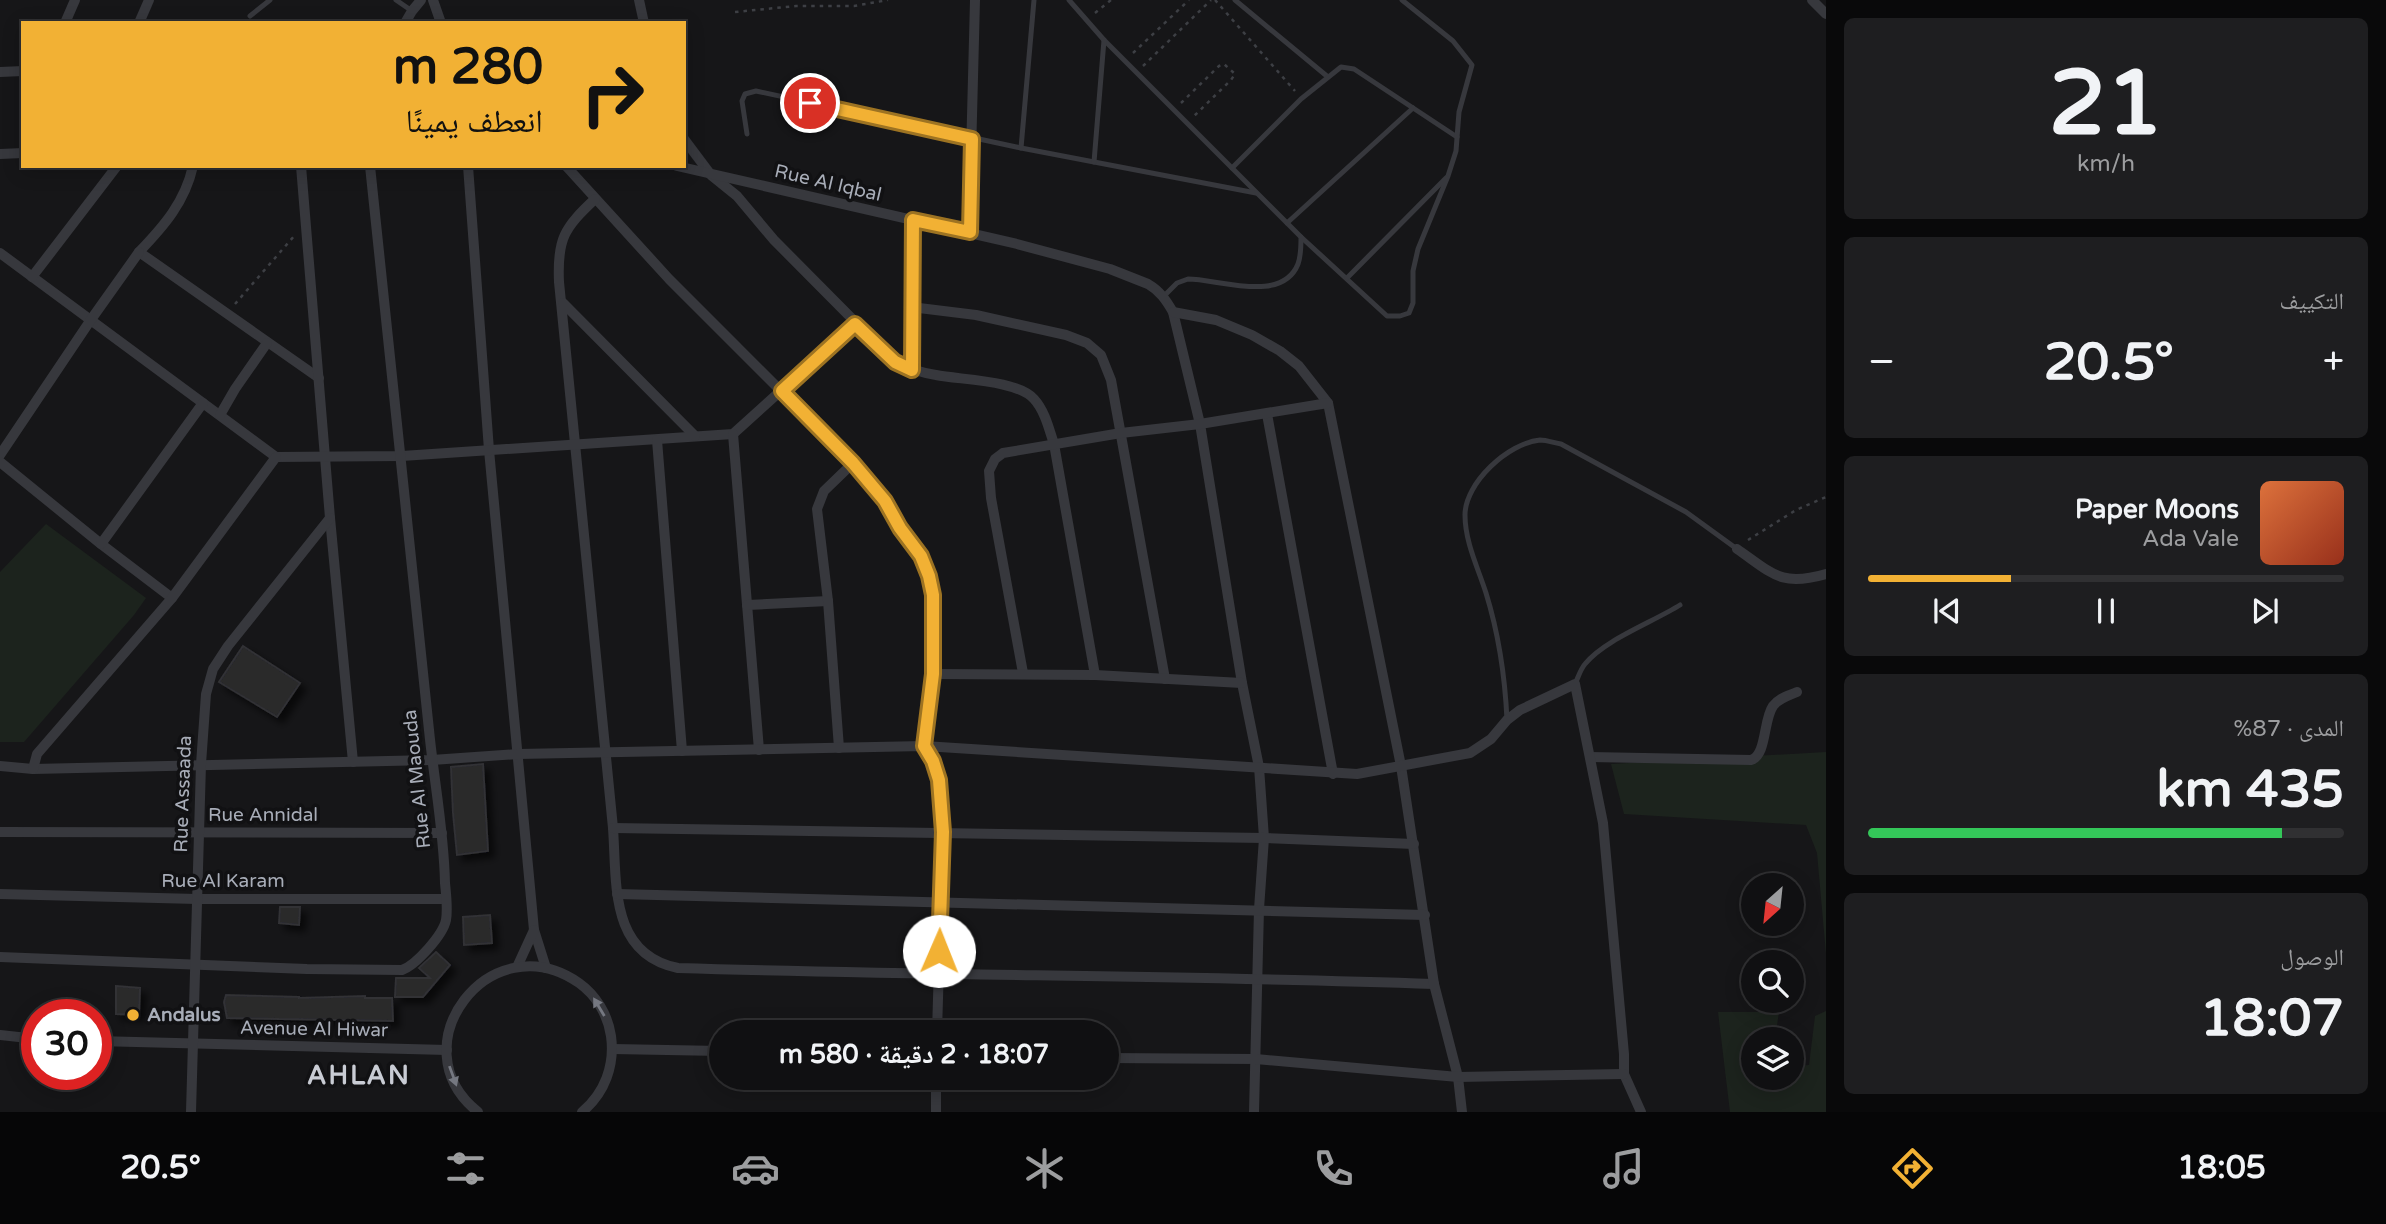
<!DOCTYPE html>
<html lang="ar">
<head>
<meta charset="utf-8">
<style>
	body { margin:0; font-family:"Varela Round","Noto Naskh Arabic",sans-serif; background:#1e1e20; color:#f1f3f6; direction:rtl; height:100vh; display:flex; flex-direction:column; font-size:26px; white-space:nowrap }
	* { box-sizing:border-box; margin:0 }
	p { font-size:23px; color:#9c9d9f }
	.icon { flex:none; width:38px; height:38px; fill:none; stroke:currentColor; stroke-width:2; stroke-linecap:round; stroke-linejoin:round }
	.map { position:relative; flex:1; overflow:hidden; direction:ltr }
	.panel { display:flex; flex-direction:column; gap:18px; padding:18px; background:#09090a; width:560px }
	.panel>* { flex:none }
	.top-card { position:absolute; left:21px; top:21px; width:665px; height:147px; border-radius:0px; box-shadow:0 4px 18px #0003,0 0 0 2px #303032; direction:rtl; background:#f2b134; color:#111; overflow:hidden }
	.needle { width:46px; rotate:207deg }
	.controls { position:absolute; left:1741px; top:873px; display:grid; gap:14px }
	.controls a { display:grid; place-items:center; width:63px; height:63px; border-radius:50%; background:#101012; box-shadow:0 4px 18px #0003,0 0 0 2px #303032; font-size:35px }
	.speed { position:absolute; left:21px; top:999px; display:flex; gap:14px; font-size:35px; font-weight:700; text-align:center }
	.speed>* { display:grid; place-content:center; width:91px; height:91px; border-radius:50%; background:#101012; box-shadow:0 4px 18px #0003,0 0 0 2px #303032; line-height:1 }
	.speed .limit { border:10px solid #d22; background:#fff; color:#111 }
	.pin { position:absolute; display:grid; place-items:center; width:60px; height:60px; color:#fff; margin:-30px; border:4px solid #fff; border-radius:50%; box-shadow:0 2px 7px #0007 }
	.me { position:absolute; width:77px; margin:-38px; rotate:1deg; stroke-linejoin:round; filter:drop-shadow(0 0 5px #0008) }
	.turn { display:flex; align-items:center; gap:24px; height:147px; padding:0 28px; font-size:32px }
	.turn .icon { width:91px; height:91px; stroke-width:2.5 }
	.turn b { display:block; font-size:49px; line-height:60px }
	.big { font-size:52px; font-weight:700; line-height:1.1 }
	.panel .tile { flex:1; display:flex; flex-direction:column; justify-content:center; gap:10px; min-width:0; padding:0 24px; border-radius:10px; background:#1e1e20 }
	.panel .dial { align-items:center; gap:0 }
	.dial b { font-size:91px; line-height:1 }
	.song { display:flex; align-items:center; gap:21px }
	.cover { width:84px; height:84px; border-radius:10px; background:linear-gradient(135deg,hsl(20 70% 55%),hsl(10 70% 35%)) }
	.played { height:7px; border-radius:4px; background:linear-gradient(90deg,#f2b134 30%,#303032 30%) }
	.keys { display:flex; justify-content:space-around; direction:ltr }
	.heat { display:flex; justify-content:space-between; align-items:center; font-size:38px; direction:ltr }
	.charge { height:10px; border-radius:5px; background:linear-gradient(90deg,#34c759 87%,#303032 0) }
	.trip { position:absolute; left:709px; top:1020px; width:410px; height:70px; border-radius:35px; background:#101012; box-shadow:0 4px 18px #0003,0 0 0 2px #303032; font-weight:700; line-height:70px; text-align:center; direction:rtl }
	.menu { display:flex; height:112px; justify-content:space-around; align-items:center; background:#060607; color:#9c9d9f }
	.menu .icon { width:49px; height:49px }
	.menu .selected { color:#f2b134 }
	.menu b { font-size:32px; color:#f1f3f6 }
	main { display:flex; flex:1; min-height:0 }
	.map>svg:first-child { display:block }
</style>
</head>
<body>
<main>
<section class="panel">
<div class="tile dial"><b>21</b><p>km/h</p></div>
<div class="tile"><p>التكييف</p>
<div class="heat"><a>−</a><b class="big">20.5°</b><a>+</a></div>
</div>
<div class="tile">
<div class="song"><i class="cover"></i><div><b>Paper Moons</b><p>Ada Vale</p></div></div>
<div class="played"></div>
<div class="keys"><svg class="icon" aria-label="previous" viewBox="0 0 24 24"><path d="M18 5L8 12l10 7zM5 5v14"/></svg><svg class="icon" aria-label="pause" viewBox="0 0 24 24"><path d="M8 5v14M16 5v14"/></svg><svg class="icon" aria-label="next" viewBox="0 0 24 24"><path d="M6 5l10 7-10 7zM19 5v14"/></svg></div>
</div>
<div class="tile"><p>المدى · 87%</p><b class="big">435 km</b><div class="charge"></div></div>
<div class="tile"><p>الوصول</p><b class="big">18:07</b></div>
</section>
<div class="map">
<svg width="1826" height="1112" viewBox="0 0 1826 1112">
	<defs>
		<filter id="shadow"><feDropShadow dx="6" dy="6" stdDeviation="3.5" flood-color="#0009"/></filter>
	</defs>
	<rect width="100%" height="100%" fill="#161618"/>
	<g fill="#1c231d">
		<path d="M46,524l100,74 -12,17 -110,127h-24v-170z"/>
		<path d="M1826,752v202l-9,-101 -11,-28 -182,-11 -13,-50z"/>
		<path d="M1826,1011v101h-96l-12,-100h61l-4,27 -21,1v38h38v-12l17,-1 6,-49z"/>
	</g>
	<g fill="#29292c" stroke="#303034" stroke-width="2" filter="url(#shadow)">
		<path d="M243,646l57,37 -23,34 -58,-35z"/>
		<path d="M483,764l5,87 -31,4 -4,-42 -2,-46z"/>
		<path d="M280,907h20l-1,18 -20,-2z"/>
		<path d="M490,915l2,28 -28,2 -1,-28z"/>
		<path d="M436,952l14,13 -27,32h-28l1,-19h34l-11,-10z"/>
		<path d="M116,986l24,2 -1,27 -23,-1z"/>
		<path d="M226,995l73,2v1l66,-2v2h27l1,23 -166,-3 -3,-16z"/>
	</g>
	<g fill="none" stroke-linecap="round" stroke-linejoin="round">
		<g stroke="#3d3f44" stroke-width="2.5" stroke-dasharray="3.5 5" stroke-linecap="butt">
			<path d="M1215,0l80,91"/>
			<path d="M735,12l61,-6h58l34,-6"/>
			<path d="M1095,13l16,-13"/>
			<path d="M1133,53l56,-53"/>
			<path d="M1143,66l68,-66"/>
			<path d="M1181,103l38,-37 5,-2 11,10 -4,6 -38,37"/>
			<path d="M235,304l60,-69"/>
			<path d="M1748,540l48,-30 30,-13"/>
		</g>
		<g stroke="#37383d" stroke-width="5">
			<path d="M396,0l16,11"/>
			<path d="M1069,0l35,40 197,197c0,9 0,19 -3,27 -16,40 -79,15 -110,15l-11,4 -13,13"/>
			<path d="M1235,0l93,77"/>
			<path d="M250,16l20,-16"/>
			<path d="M747,134l-5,-33 3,-7 11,-3 265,57 235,45"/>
			<path d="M1021,148l13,-148"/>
			<path d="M1094,162l10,-122"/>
			<path d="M1232,168l69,-69 40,-32 13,2 103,68"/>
			<path d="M1287,223l126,-115"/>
			<path d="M1301,237l86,79h13l9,-3 4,-10v-32l5,-22 30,-73 8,-25 3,-39 13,-47 -19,-24 -51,-41"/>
			<path d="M1347,278l99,-100"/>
			<path d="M1575,684c3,-6 5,-14 10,-20 19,-24 68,-42 95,-59"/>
			<path d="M1507,720c-2,-44 -8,-85 -21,-127 -8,-25 -21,-51 -21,-78 0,-32 43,-72 75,-75 6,0 15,3 21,4l125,68 51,37"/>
		</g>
		<g stroke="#37383d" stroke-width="10">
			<path d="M433,0l8,23"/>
			<path d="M639,0l5,23"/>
			<path d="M1812,0l14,14"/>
			<path d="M65,23l10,-23"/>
			<path d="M139,23l10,-23"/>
			<path d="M405,23l7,-12 9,-11"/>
			<path d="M0,72l23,-1"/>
			<path d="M684,139l27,36 26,21 37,44 121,122c13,6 26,11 41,13 25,5 81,5 98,24 11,12 15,30 20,45l41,231"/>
			<path d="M0,154l23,-1"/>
			<path d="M193,166c-8,36 -29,60 -54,86l180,126"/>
			<path d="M301,166l29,352 23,244"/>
			<path d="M468,166l21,284 45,480 12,38"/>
			<path d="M566,166l103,113 184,184 32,38 15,27 21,28 8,20 4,33v65l-9,72 9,15 6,19 4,52 -6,200"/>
			<path d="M677,166l340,78 93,25 38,15c12,7 18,16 25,28l27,112 42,259 17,84 5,71 -5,71 -5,203"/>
			<path d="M595,199c-31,29 -38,40 -36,83l54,546c4,55 -4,126 65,140 252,8 504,7 756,16"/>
			<path d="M969,232l6,-232"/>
			<path d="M0,253l276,204 126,-1 331,-22 122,-110"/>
			<path d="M32,277l85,-111"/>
			<path d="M563,303l132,133"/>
			<path d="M911,307l65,8 90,20 21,8 14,12 10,25 54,299"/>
			<path d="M1173,312l43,8 36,15 28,16 19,15 29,37 73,363 33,218 24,93 4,35"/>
			<path d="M912,370l1,-150"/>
			<path d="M1267,414l66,360"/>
			<path d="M220,415l15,-26 32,-46"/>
			<path d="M733,434l26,316"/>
			<path d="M657,440l25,311"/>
			<path d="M0,455l90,-134 49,-69"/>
			<path d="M0,462l101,82 71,54"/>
			<path d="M101,544l102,-141"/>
			<path d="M1737,549c36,25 44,38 89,25"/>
			<path d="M747,605l81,-4"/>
			<path d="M1023,673l-32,-175 -2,-27 6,-12 8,-6 118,-20 79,-9 128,-21"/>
			<path d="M933,674l162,1 147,8"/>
			<path d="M839,748l-11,-147 -11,-92 7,-18 29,-28"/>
			<path d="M1590,757l161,3c16,-5 12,-40 22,-54 6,-8 15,-10 24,-14"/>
			<path d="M0,766l33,3 399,-9 86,-6 406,-8 433,28 113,-21 21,-14 16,-19 13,-10 55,-26 28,139 21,231v20l17,38"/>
			<path d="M33,769l4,-15 135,-156 104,-141"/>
			<path d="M613,828l651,10 150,6"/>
			<path d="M0,832l442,1"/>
			<path d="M0,894l197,5h249"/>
			<path d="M617,894l808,21"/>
			<path d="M0,957l307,12 95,1c14,-5 41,-35 44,-50 2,-12 0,-26 -1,-37 -1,-52 -11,-102 -16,-153 -18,-188 -38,-376 -59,-564"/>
			<path d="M517,967l17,-37"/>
			<path d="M0,1035l37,4"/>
			<path d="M96,1041l351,9"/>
			<path d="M613,1049l108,2"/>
			<path d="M1106,1058l150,1 202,18 166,-3"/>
			<path d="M936,1078v34"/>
			<path d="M191,1112l10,-348 5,-70 7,-25 15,-23 102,-128"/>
			<path d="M478,1112c-82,-65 12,-191 101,-129 17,12 29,32 32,53 4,29 -6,57 -29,76"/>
		</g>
	</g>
	<defs><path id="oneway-solid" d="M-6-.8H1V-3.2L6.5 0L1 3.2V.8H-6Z" transform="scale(1.75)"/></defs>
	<g fill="#757881">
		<use href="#oneway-solid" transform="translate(599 1007) rotate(-121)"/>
		<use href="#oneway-solid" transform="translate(453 1076) rotate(70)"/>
	</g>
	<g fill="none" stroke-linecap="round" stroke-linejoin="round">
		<g stroke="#9d7322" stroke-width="18">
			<path id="route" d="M810,103l162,36 -2,93 -57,-12 -1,150 -17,-8 -40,-38 -73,67 71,72 32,38 15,27 21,28 8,20 4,19v79l-9,72 9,15 6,19 4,52 -4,119"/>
		</g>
		<use href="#route" stroke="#f2b134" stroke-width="12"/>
	</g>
	<circle fill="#f2b134" stroke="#111113" stroke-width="2.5" cx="133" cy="1015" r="7"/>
	<g text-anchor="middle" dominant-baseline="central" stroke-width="7" stroke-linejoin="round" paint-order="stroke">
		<g font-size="19" fill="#a8adb8" stroke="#111113">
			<text transform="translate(828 183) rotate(13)">Rue Al Iqbal</text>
			<text transform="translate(417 779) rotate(-96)">Rue Al Maouda</text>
			<text transform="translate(183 794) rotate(-88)">Rue Assaada</text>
			<text x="263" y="815">Rue Annidal</text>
			<text x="223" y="881">Rue Al Karam</text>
			<text transform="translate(314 1029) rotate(1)">Avenue Al Hiwar</text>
		</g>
		<g font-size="19" font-weight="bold" fill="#a8adb8" stroke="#111113" text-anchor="start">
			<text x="147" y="1015">Andalus</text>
		</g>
		<g font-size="26" font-weight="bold" letter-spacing="2" fill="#c9ccd4" stroke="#111113">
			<text x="359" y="1075">AHLAN</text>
		</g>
	</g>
</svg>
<div class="controls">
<a><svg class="needle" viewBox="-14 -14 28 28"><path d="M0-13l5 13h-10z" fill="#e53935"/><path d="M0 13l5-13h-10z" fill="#9c9d9f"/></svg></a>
<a><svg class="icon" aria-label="search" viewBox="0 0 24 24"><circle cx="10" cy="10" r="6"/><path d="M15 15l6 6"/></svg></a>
<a><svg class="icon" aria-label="layers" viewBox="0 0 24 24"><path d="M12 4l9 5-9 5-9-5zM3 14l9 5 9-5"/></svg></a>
</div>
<div class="speed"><div class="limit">30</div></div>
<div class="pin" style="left:810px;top:103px;background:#d93025"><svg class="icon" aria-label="arrive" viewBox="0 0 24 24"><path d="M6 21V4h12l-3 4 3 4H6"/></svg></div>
<svg class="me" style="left:939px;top:951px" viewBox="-20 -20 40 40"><circle r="19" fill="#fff"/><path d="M0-13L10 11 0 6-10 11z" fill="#f2b134"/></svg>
<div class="trip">18:07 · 2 دقيقة · 580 m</div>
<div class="top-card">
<div class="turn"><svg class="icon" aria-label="right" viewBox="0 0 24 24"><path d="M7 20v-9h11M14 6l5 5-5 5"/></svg><div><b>280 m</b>انعطف يمينًا</div></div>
</div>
</div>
</main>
<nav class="menu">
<b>18:05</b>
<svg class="icon selected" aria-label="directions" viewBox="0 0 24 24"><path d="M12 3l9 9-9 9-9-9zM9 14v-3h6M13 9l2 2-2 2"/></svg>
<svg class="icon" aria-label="music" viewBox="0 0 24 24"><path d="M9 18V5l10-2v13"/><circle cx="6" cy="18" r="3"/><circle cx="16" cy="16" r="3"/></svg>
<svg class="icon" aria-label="phone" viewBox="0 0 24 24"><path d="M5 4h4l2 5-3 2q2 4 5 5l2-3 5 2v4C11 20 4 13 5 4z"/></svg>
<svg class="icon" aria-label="climate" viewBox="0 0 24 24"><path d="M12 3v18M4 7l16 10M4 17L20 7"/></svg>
<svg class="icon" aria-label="car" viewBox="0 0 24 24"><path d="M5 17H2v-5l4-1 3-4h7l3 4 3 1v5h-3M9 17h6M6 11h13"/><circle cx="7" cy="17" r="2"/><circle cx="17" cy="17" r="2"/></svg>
<svg class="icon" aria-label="filters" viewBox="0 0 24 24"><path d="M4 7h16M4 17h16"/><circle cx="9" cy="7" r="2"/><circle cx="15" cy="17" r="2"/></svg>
<b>20.5°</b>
</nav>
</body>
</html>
